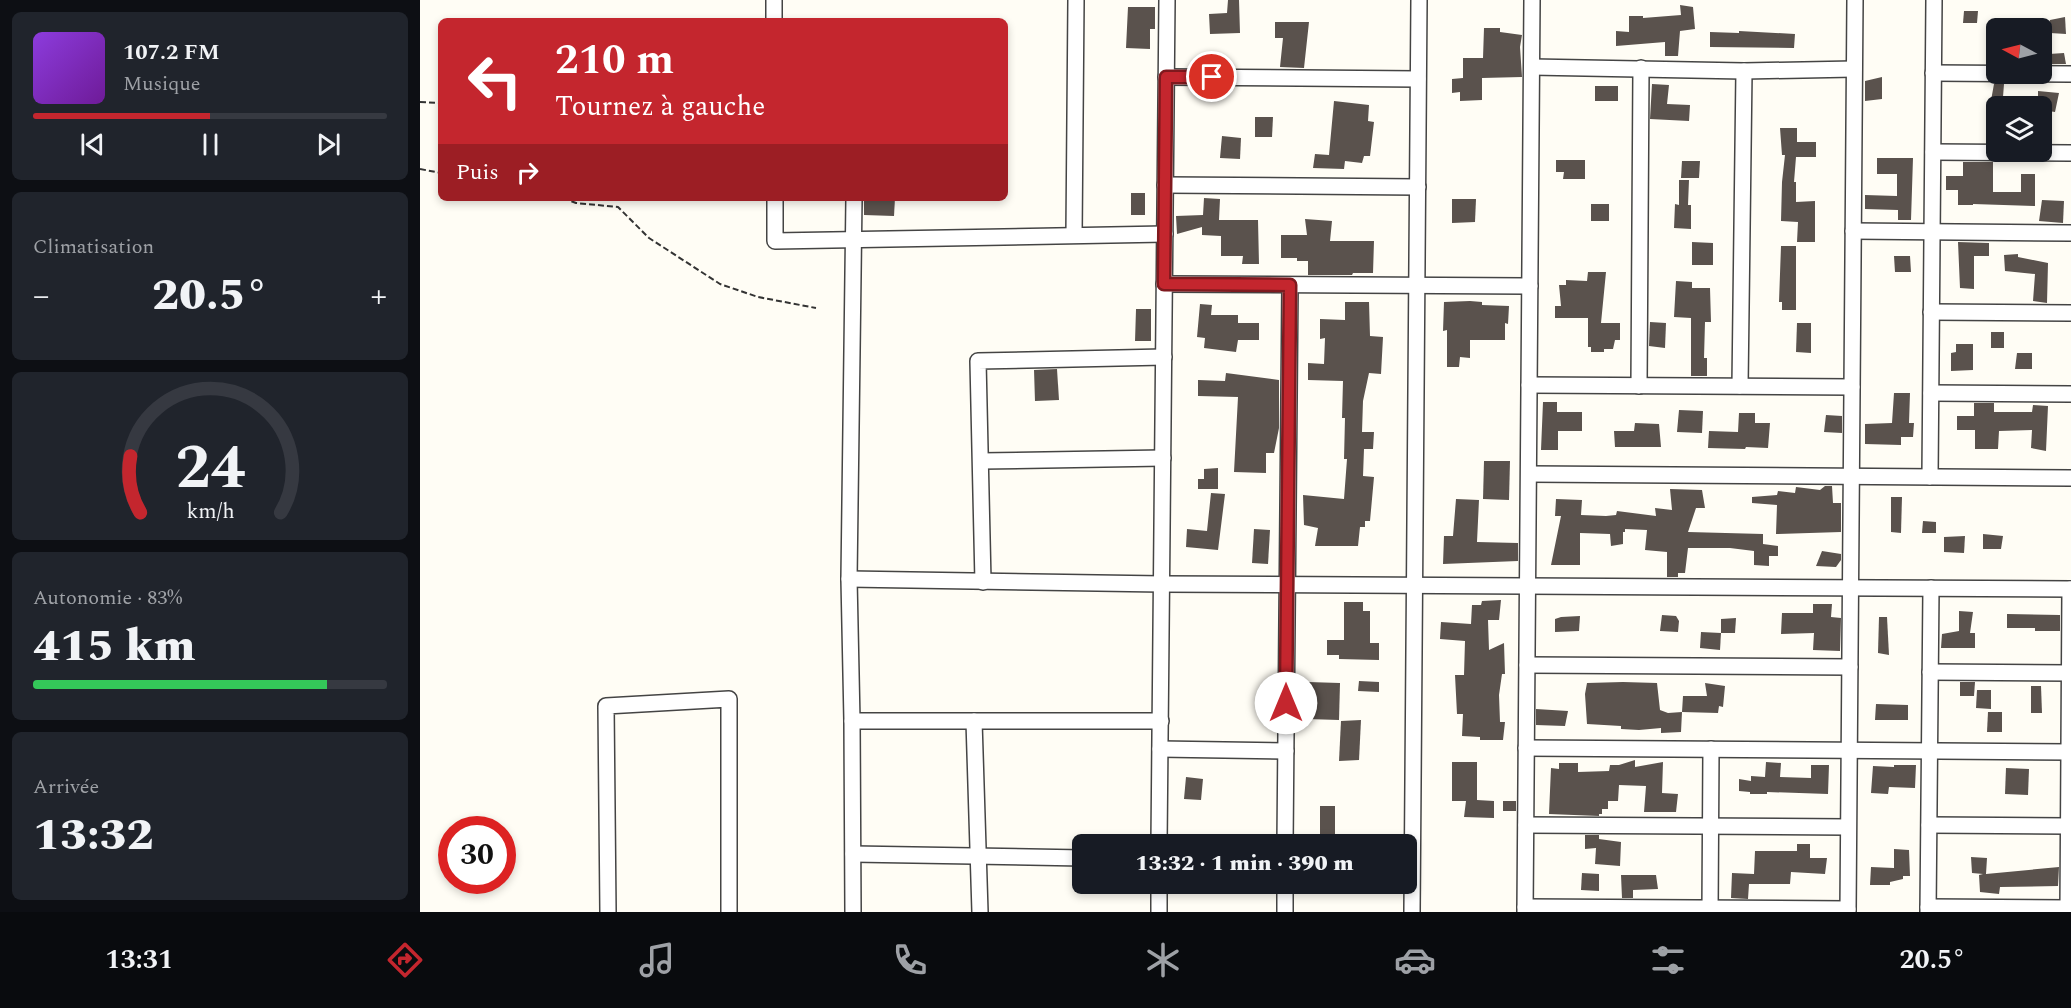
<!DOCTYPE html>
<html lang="fr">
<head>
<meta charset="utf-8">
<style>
	body { margin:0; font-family:Spectral,serif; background:#20242c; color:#f1f3f6; height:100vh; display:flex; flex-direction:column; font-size:22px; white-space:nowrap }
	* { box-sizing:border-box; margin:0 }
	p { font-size:20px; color:#9ea1a6 }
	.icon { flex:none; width:33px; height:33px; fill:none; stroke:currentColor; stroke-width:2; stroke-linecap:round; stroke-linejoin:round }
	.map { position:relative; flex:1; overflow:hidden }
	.panel { display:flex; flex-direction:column; gap:12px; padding:12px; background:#0d0f14; width:420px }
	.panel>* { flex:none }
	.guide { position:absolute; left:18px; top:18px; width:570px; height:183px; border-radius:9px; box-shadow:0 3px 9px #0003; background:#c4262e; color:#fff; overflow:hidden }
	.needle { width:39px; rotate:277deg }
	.fabs { position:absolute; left:1566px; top:18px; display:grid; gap:12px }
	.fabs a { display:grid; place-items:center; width:66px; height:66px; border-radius:9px; background:#171b24; box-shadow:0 3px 9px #0003; font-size:30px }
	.speed { position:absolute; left:18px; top:816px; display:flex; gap:12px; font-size:30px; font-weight:700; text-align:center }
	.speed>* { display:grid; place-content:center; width:78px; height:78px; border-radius:50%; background:#171b24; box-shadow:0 3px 9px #0003; line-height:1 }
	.speed .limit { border:9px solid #d22; background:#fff; color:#111 }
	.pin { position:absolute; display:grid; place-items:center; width:51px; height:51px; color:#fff; margin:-26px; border:3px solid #fff; border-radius:50%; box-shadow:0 2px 6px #0007 }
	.me { position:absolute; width:66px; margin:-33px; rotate:0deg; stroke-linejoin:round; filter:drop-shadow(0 0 4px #0008) }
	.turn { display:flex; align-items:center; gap:21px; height:126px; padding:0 18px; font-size:27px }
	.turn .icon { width:78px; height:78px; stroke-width:2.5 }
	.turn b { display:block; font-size:42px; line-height:51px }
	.then { display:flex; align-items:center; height:57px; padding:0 18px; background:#0003; gap:12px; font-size:22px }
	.big { font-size:45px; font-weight:800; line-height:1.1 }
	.panel .widget { flex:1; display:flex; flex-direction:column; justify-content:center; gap:9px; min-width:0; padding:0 21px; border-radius:9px; background:#20242c }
	.panel .dial { align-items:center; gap:0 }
	.dial svg { height:156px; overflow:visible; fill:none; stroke:#363941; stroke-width:7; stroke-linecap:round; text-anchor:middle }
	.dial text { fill:#f1f3f6; stroke:none }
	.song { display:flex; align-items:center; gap:18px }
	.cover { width:72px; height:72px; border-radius:9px; background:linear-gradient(135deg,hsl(270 70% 55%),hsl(280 70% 35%)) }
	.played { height:6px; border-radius:3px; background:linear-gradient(90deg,#c4262e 50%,#363941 50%) }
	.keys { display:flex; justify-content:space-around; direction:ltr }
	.heat { display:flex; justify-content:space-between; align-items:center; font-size:33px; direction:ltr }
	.charge { height:9px; border-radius:4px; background:linear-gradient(90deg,#34c759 83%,#363941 0) }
	.trip { position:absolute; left:652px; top:834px; width:345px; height:60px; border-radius:9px; background:#171b24; box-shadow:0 3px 9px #0003; font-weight:800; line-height:60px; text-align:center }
	.tabs { display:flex; height:96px; justify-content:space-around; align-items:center; background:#090b0e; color:#9ea1a6 }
	.tabs .icon { width:42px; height:42px }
	.tabs .selected { color:#c4262e }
	.tabs b { font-size:27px; color:#f1f3f6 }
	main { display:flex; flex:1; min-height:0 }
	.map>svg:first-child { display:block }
</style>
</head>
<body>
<main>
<section class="panel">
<div class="widget">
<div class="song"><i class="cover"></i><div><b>107.2 FM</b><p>Musique</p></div></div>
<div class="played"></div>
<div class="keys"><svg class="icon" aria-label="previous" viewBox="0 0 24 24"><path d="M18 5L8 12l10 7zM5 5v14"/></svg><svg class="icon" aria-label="pause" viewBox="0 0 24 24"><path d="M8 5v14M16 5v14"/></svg><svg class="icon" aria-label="next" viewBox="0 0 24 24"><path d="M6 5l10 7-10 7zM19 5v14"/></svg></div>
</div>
<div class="widget"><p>Climatisation</p>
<div class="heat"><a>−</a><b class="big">20.5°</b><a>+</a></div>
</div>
<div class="widget dial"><svg viewBox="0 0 100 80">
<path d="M14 69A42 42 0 1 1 86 69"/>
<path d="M14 69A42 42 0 0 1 9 40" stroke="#c4262e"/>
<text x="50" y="56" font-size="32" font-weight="700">24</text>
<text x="50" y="72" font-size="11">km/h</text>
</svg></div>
<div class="widget"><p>Autonomie · 83%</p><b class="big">415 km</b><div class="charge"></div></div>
<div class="widget"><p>Arrivée</p><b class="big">13:32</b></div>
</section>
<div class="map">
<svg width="1651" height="912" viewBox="0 0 1651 912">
	<rect width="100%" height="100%" fill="#fffdf5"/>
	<g fill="#5a524d">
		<path d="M808,0h11l1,33 -30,1 -1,-20 18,-1z"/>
		<path d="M1260,5l13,2 2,22 -15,2 -2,25h-13v-14l-49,4v-15l13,1v-16h14v2l38,-3z"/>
		<path d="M708,7h27v22h-5v20l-24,-1z"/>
		<path d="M1544,11h14l-1,12h-14z"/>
		<path d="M1645,17l1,17 -16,-1v-13z"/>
		<path d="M855,22h34l-5,46 -24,-1 3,-29h-8z"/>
		<path d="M1064,28h16v4l22,3 -2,12 2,30 -40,1v22l-22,1v-9l-8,1v-14l11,-1v-20h20z"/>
		<path d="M1319,31l56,3 -1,14 -84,-1v-15l29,1z"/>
		<path d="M1644,53l2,11h-16l-1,-10z"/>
		<path d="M1462,77v22l-17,2v-20z"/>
		<path d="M1232,84l17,1 -2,19 23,1 -1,16 -39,-2z"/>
		<path d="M1574,84h10l-1,13 35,-1v-5l21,2 -4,19 -13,-2v-4h-52z"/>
		<rect x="1175" y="86" width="23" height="15"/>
		<path d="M914,101l35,4 -1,16 6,1 -4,34h-6l-2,7 -17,-2 -1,8 -31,-1 2,-14 14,1z"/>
		<path d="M835,117h18l-1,20h-17z"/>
		<path d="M1360,128h17v14h19v15h-20l-2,25h2v20l19,-1v41h-18l1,-20 -17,-1 1,-39 3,-27h-3z"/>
		<path d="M802,136l19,2 -1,21 -20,-1z"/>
		<path d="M1457,158h36l-2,62h-13v-10l-33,-1v-14l32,1v-22h-20z"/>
		<path d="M1136,160h29v19h-22l1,-7h-8z"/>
		<path d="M1262,161h18l-1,17h-18z"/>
		<path d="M1543,162h30v30h28v-18h14v32l-62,-2v1h-15v-15h-12v-14h17z"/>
		<path d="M1259,180h10l-1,25h3v24l-17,-1 1,-24 4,1z"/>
		<rect x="711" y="193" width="14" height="22"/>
		<path d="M444,198h31l-1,18 -30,-1z"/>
		<path d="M784,198l16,1 -1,21h39l1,44h-17l1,-8h-22v-20l-19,-1v-8l-25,7 -1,-18 27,-1z"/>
		<path d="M1032,199h24l-1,23 -23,1z"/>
		<path d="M1622,200l22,1 -1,22 -24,-2z"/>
		<rect x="1171" y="204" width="18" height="17"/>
		<path d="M885,219l27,2 -2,20h44l-1,32h-20l-1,2h-44v-14h-11v-3h-16v-23h26z"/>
		<path d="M1272,242l21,1v22h-21z"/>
		<path d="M1538,242l31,1v13h-15v33l-14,-1z"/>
		<path d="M1361,246h15v64h-14v-8h-3z"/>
		<path d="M1598,254v3l30,6 -1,40 -14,-2 2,-27 -30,-3 -1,-16z"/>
		<path d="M1474,256h16l1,16h-16z"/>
		<path d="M1168,272h18l-5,51h19v17h-5l-2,9h-9v3h-13v-5h-3v-29h-33v-12h6l-2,-21h7v-5l21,1z"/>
		<path d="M1256,281l16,1v6h18l1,34h-6l-1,36h3v18h-16v-58l-17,-1z"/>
		<path d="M1050,301l12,1v3l27,1 -1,18 -3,-1v17h-35v18l-10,-1 -1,10h-12v-37l-4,1 1,-29z"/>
		<path d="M925,302h24l1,34 13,1 -2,37 -12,-1 -6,28 -1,31h12l-1,17h-9l-1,27 11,1 -4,44h-5v6h-5l-2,19h-43l3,-18 -14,-3 -1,-30 41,4 3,-40h-3l1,-41h-3l1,-37 -35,-1v-17l16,1 1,-26 -5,1v-20l25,1z"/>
		<path d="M780,304l12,1 -1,10h27v8h21v17h-21l-2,12 -32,-4 1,-10 -8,-1z"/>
		<path d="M716,309h15v32h-16z"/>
		<path d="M1230,322l16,1 -1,25 -16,-2z"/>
		<path d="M1377,323h14v30l-15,-1z"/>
		<rect x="1571" y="332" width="13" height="16"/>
		<path d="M1536,344h17v26l-22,1v-18l5,-1z"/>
		<path d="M1597,353h15v16h-17z"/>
		<path d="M637,369l2,31 -24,1 -1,-31z"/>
		<path d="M806,373l53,7v48l-5,25h-8v20l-32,-1 4,-75 -40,-1v-16l27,1z"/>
		<path d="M1474,393h16l-1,30h5l-1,14h-12v8l-36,-1v-20l27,-1z"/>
		<path d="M1123,402h14v10h25v19h-24v19h-17z"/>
		<path d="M1554,403h20v9h38l1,-7 15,1 -2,45 -15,-3 1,-18 -33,1 -1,18h-23v-19h-18v-14h17z"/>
		<path d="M1259,410l24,1 -1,22 -25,-1z"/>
		<path d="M1319,413h16v10h15l-2,25 -22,-1 -1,2 -37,-1 1,-17 29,1z"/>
		<path d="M1406,415l16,1v17l-18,-1z"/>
		<path d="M1215,423l24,1 2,23h-46l-1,-16h20z"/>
		<path d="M1064,461h26l-1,39 -26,-1z"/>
		<path d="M798,468v21h-20v-10h6v-10z"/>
		<path d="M1405,486h7l1,17h8v29l-65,2 1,-29 -25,-2v-6l25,-2 1,-4 17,2 1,-6 24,3z"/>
		<path d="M1250,489l32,1 3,18h-9l-8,24 75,2v10l15,2v10h-9v10l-15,-1v-14l-24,-3h-42l-3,25h-7v4h-11v-25l-22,-2 2,-20 -22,-1v3h-2v12l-12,2 -1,-12 -30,-1v32h-29l10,-49h-6l1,-17 26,1 -1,15 25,1 10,-1 1,-4 39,5 -1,-8 17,2z"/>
		<path d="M791,493l14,1 -7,56 -32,-3 1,-18 20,2z"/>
		<path d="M1471,497h11l-1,36 -10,-1z"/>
		<path d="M1036,499l23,1 -2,42 41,1v18l-75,3 1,-28h9z"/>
		<path d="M1503,521l13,1v11h-14z"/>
		<path d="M834,529l16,1 -2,34 -16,-1z"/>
		<path d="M1563,534l20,2 -2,13h-18z"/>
		<path d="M1545,536l-1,17 -20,-1v-15z"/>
		<path d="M1402,551l19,3v6l-5,7 -20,-1z"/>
		<path d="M1081,600l-2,20h-11l1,30 15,-7 1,31h-3l-3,21 1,27h5l-2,18h-23v-3l-18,-1 1,-22h-6l-2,-39h9l1,-34 -25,-2 1,-17 30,2 1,-19h9l1,-4z"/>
		<path d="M924,602h19v9h7v32h9v17l-40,-1v-4h-12v-15h17z"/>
		<path d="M1393,604h19l-1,13 10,1 -1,33 -27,-1 1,-17 -33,1 1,-21h31z"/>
		<path d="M1539,611l14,1 -3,21h5v15h-34l1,-14 17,-3z"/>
		<path d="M1587,614l53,1v16h-25v-3h-28z"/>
		<path d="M1242,615l14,1 3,5 -1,11 -18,-1z"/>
		<path d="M1160,616l-1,15 -24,1v-13l6,-2z"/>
		<path d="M1459,617h8l2,38 -11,-2z"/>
		<path d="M1316,618l-1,15h-14v-14z"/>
		<path d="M1281,632l20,1 -1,17 -20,-2z"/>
		<path d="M939,681l20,1v10l-21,-1z"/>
		<path d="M888,682l32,1 -1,37 -32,-1z"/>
		<path d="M1203,682l34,1 3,27 8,3 14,-1 -1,20 -20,1v-5l-22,2 -18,-1v-3l-34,-2 -2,-30 2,-11z"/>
		<path d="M1540,682h15l-1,14h-14z"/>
		<path d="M1285,683l20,3 -2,21 -4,-1 -1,7 -36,-1 1,-16h24z"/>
		<path d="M1611,686h10l1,27h-11z"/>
		<path d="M1557,690h14v19l-15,-1z"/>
		<path d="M1456,704l32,1v15h-33z"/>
		<path d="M1116,709l32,2 -3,15 -29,-1z"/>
		<path d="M1568,712h14v20h-15z"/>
		<path d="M941,720l-2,40 -20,1 2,-40z"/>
		<path d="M1215,760v7l28,-5 -1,31 16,1 -2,18h-32l2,-26 -27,-1 -1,16h-10v8h-6v5h-3v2l-50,-2 2,-46 8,1v-6h19v9l31,-1 1,-6h9z"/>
		<path d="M1032,762h25v38l17,1v17l-30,-1 2,-16h-14z"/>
		<path d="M1346,762l15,1 -1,14 31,1v-13h18l-1,29 -61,-2v2h-17v-2l-11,-1v-12l12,2v-5l14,1z"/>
		<path d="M1474,765h22l-1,23 -26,-1 -1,7 -17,-1 2,-27 21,1z"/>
		<path d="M1586,768l23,1 -1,26 -23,-1z"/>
		<path d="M766,777l17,2 -2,21 -17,-1z"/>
		<rect x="1083" y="801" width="13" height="10"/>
		<path d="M900,806h15v33l-15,-1z"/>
		<path d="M1165,835h14v4l22,3 -1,24 -25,-2 1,-16 -11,1z"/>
		<path d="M1377,844h13v14h17l-2,16 -34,-2 -1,12h-41l-1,15 -17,-1 1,-25 22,1 1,-23h42z"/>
		<path d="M1474,849l15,1 1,26h-7v3l-13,3v3h-20l1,-18 23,1z"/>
		<path d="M1551,857l16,1 -1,16 73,-7 -1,19 -58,1 -1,7 -19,-2 -1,-17 4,-1 -11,-1z"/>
		<path d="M1162,873l17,1v17l-18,-1z"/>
		<path d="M1201,875h35l2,14 -25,1v8h-11z"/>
	</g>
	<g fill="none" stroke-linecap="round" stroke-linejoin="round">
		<g stroke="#444" stroke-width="18">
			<g id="minor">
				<path d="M354,0v21"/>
				<path d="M1112,67l212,4 110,-2"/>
				<path d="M1513,73l138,1"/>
				<path d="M746,77l252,2"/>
				<path d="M1513,152l138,1"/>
				<path d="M745,185l253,2"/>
				<path d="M355,198v43l390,-7"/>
				<path d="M1433,231l218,2"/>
				<path d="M654,235l2,-235"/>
				<path d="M744,284l366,2"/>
				<path d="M1511,312l140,1"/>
				<path d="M1109,385l323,2"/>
				<path d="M1219,386l2,-318"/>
				<path d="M1320,386l4,-315"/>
				<path d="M1511,393l140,1"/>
				<path d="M561,461l182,-3"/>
				<path d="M1109,474l542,4"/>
				<path d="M1510,477l4,-477"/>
				<path d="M429,579l313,5 909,5"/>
				<path d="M563,582l-5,-221 186,-4"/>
				<path d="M1107,665l323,2"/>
				<path d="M1510,672l140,1"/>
				<path d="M432,721h309"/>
				<path d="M554,721l6,191"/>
				<path d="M1106,748l543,4"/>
				<path d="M740,749l126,2"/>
				<path d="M1106,825l322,2"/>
				<path d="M1509,825l139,1"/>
				<path d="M739,844l8,-844"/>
				<path d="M865,844l5,-559"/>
				<path d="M433,854l230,4"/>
				<path d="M1105,907l323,2"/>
				<path d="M1508,907l140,1"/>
				<path d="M188,912l-2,-206 123,-7v213"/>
				<path d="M433,912l-1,-191 -3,-142 5,-381"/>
				<path d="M739,912v-28"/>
				<path d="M865,912v-28"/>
				<path d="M992,912l7,-912"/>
				<path d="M1105,912l7,-912"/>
				<path d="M1290,912l1,-163"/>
				<path d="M1428,912l7,-912"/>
				<path d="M1508,912l3,-324"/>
				<path d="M1648,912l2,-323"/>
			</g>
		</g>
		<g stroke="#333" stroke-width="2" stroke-dasharray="6 3" stroke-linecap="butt">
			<path d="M0,102l21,1"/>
			<path d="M0,169l21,4"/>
			<path d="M143,198l13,5 42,4 31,31 71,46 38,13 58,11"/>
		</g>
		<use href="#minor" stroke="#fff" stroke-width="15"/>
	</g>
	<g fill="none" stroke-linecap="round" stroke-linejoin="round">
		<g stroke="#7f191e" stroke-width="15">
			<path id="route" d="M792,77h-46l-2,207 126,1 -4,418"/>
		</g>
		<use href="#route" stroke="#c4262e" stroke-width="10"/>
	</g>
</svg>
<div class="fabs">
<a><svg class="needle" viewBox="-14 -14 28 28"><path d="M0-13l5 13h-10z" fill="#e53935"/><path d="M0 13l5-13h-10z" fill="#9ea1a6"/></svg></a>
<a><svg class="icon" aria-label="layers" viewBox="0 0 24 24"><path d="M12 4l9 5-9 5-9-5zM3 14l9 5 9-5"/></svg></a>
</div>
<div class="speed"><div class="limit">30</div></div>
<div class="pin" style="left:792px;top:77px;background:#d93025"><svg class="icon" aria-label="arrive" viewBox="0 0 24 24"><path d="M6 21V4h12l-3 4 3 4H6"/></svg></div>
<svg class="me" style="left:866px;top:703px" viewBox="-20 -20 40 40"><circle r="19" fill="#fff"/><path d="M0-13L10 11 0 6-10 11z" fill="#c4262e"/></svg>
<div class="trip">13:32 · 1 min · 390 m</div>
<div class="guide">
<div class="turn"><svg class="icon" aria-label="left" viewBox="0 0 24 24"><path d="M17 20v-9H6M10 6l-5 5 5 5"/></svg><div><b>210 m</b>Tournez à gauche</div></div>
<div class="then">Puis<svg class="icon" aria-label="right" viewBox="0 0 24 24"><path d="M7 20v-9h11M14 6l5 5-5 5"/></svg></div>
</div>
</div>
</main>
<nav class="tabs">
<b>13:31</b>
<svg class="icon selected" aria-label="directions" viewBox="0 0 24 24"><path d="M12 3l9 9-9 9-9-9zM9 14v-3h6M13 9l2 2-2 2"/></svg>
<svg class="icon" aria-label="music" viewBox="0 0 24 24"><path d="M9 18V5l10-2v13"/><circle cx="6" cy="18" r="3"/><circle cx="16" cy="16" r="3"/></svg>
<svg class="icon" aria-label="phone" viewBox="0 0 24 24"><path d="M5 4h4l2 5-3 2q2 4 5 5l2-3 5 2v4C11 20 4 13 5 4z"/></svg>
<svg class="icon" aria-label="climate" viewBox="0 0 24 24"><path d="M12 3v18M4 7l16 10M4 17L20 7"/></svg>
<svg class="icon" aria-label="car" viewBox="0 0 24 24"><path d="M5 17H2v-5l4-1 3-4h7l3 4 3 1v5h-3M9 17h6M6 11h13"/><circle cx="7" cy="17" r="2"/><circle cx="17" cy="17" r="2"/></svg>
<svg class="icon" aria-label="filters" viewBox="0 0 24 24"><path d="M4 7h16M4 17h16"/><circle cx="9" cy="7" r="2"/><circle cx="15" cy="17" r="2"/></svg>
<b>20.5°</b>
</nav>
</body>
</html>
